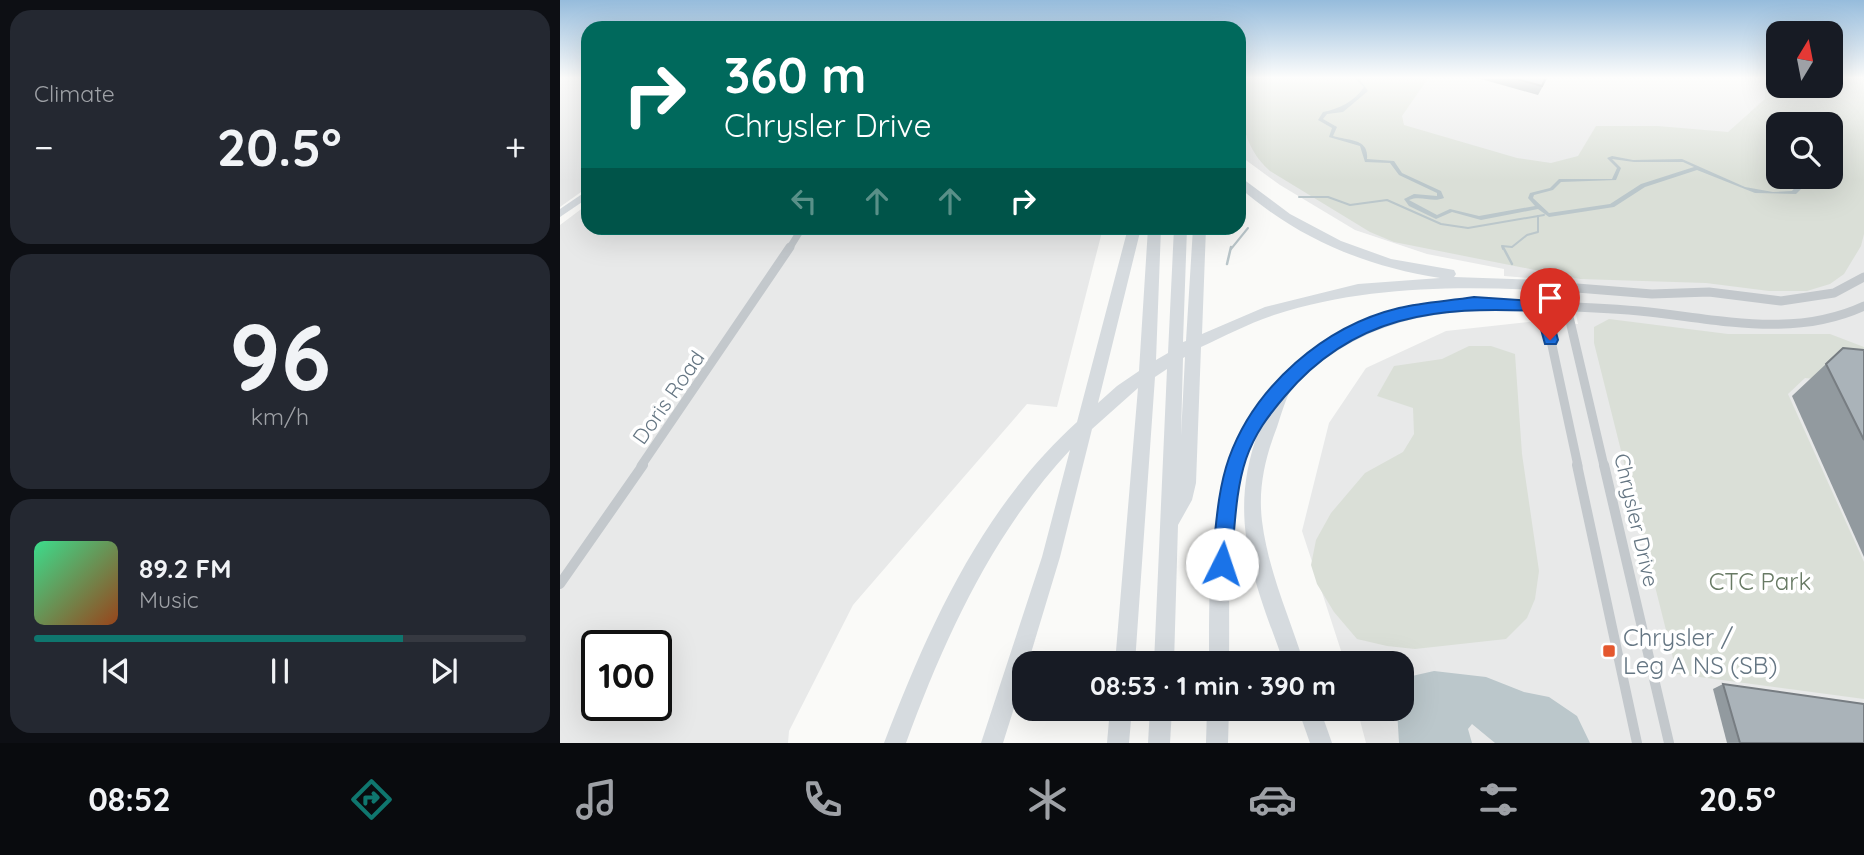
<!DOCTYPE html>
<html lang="en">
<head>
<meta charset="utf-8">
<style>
	body { margin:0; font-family:Quicksand,sans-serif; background:#242831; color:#f1f3f6; height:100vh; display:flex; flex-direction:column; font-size:26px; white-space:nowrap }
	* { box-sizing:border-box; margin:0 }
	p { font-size:23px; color:#9ea1a6 }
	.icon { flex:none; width:38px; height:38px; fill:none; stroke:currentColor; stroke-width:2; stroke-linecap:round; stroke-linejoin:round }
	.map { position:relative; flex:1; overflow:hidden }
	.side { display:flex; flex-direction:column; gap:10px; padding:10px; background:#0d0f14; width:560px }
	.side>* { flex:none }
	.guide { position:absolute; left:21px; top:21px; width:665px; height:214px; border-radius:21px; box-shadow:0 7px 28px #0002; background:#00695c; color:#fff; overflow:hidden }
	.needle { width:46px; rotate:10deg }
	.tools { position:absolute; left:1206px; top:21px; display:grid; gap:14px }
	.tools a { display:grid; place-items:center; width:77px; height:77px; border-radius:14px; background:#171b24; box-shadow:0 7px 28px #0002; font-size:35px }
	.speed { position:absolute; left:21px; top:630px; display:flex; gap:14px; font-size:35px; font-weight:700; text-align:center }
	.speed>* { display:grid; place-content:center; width:91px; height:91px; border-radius:50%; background:#171b24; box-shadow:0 7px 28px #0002; line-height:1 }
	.speed .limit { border:4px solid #111; border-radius:10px; background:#fff; color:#111 }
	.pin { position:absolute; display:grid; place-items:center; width:60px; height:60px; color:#fff; margin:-72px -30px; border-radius:50% 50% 50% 0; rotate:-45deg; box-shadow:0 0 7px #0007 }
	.pin .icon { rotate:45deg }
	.me { position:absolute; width:77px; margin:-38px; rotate:4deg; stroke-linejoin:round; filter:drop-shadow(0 0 5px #0008) }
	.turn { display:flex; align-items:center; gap:24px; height:147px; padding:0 28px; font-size:32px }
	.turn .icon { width:91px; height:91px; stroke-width:2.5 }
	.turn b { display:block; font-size:49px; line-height:60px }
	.lanes { display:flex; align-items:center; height:66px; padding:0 28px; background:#0003; justify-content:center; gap:35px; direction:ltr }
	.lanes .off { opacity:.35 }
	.big { font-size:52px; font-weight:700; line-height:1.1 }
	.side .card { flex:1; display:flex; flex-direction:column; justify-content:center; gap:10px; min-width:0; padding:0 24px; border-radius:21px; background:#242831 }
	.side .dial { align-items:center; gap:0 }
	.dial b { font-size:91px; line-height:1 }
	.song { display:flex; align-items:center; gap:21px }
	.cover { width:84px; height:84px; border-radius:10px; background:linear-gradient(135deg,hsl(150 70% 55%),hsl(20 70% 35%)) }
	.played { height:7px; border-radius:4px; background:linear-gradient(90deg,#0f766e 75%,#363941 75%) }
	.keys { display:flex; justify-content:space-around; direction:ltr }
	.heat { display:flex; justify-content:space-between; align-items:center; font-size:38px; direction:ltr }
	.trip { position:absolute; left:452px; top:651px; width:402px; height:70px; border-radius:21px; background:#171b24; box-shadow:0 7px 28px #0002; font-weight:700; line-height:70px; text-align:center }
	.tabs { display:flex; height:112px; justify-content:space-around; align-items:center; background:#090b0e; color:#9ea1a6 }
	.tabs .icon { width:49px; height:49px }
	.tabs .active { color:#0f766e }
	.tabs b { font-size:32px; color:#f1f3f6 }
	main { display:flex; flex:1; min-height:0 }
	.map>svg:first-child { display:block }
</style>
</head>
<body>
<main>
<section class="side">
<div class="card"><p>Climate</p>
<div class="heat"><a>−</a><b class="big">20.5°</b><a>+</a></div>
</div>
<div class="card dial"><b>96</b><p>km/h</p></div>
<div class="card">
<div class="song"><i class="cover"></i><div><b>89.2 FM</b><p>Music</p></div></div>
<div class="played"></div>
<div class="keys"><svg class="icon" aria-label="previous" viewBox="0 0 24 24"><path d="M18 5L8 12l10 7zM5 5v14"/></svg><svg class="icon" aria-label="pause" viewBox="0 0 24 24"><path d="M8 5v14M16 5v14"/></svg><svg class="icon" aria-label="next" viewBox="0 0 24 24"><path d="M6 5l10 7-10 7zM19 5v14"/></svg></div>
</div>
</section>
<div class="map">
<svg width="1304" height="743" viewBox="0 0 1304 743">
	<rect width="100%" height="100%" fill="#fafaf8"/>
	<g fill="#e8e9e9" fill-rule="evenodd">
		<path d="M0,77h28v110l-28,20z"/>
		<path d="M861,77h357v9h52l1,-9h33v666h-498l-9,-34h45v-46h-57l-43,-132 27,-108 37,-55 80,-37 91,-10 41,3 -9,-43 -65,-5v-7l-77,-15 -72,-24 -75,-45 -41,-30v-21l35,11 116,-22zM1218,124h52v53h-52z"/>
		<path d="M28,204v24h515l-46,179 -30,-3 -174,201 -64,126 -1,12h-228v-518zM37,646h59v59h-59z"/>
	</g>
	<g fill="#dadfd7" fill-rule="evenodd">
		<path d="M679,77h190l-27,39 2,9 113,33 34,5 27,-7 18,-30h62l70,6 37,-33v-22h13v9h52l1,-9h33v157l-3,12 -17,28 -14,10 -23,7h-38l-63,-8 -126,-4 -186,-37 -24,-10 -100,-61c-28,-25 -31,-58 -31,-94zM1218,124h52v53h-52z"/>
		<path d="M1049,319l119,15h102l34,13v48l-21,-13 -38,-4 -17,16 76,168v137l-187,-25 -83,-331v-16z"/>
		<path d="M909,346h22l24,8 7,100 17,117 -4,28 -8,19 -21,21 -91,10 -28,-3 -30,-7 -23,-27 -17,-28 -6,-19 5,-25 15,-27 34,-40 38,-21 11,-18 -1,-26 -36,-12 17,-30 48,-7z"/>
	</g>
	<g fill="#bbc7cb" fill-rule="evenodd">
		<path d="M803,77l-3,3 8,11 -25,21 -16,2 -4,5 14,8 -4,9c16,5 36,2 34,23l27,2 8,12 39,18 3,7c-12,5 -23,-3 -35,2l28,15 13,-6 29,7 56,-10 -7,-8 2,-5 20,-5 9,-9h53l5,-11 -10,-10 5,-2 21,4 49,-1 63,28 28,5 19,-1 5,-6 -3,-8h5l4,10 -7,7 -41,-1 -58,-23 -52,17 -31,20 -65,10 -11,-8 -57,11 -29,-8 -16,7 -27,-13 -5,-7 10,-5 23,2v-3l-38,-18 -9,-12 -25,-1 -5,-16 -31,-9 3,-9 -14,-8 5,-8c16,-3 32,-11 41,-25l-9,-8zM1052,159l22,3h49l11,5 -53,17 -31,20 -61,9 -16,-15 1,-3 19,-5 8,-8 55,-2 5,-12z"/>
		<path d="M874,671l52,6 38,15 25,5 28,19 13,27h-95l-23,-19 -4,5 4,14h-73l-2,-34h5v-24l10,-9z"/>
	</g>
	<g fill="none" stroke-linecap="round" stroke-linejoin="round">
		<g stroke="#bbc7cb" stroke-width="2">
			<path d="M739,197h29l22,8 37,-5 54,24 27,4 76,-13"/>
			<path d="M671,249l17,-21"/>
			<path d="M943,249l-1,-3 10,1 15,-12 11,-3v-16"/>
		</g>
		<g stroke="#bbc7cb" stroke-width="2.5">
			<path d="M943,247l9,17"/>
			<path d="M667,264l4,-17"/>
		</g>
		<path stroke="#c3c8cc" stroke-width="7" d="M229,249l13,-21"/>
		<g stroke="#c3c8cc" stroke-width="9">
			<path d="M1002,287l42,179"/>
			<path d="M982,306c36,1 71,2 107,6 72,8 146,26 215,-6"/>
			<path d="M81,466l149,-219"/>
			<path d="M1018,466l-39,-181 113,9 57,-2 72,9 53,-8 30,-16"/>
		</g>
		<g stroke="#c3c8cc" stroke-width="10">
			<path d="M1017,465l60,278"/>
			<path d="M1044,465l65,278"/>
			<path d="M0,584l83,-119"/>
		</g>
		<path fill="#d6dbdf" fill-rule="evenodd" d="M28,190v8l-28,19v-8z"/>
		<g fill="#d6dbdf" fill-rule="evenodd">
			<path d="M679,176l51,38 51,27 50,18 63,11 2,4 -2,3 85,3 7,5 -7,5c-90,-4 -178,-3 -265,25 -25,8 -49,21 -73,32l-5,136 -4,17 -14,25 -4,138h-20l13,-294 -12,8 -20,286h-20l23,-275 -46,41 -32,128 -32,106h-4v13l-21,67h-22l61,-186 28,-107c-78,84 -125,187 -164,293h-22c45,-117 98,-235 193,-321l51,-194h13l-43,175 19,-17 22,-15 9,-143h13l-5,132 12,-7 6,-125h13l-4,114 3,-1 7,-113h13l-4,106 63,-27 93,-23 82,-6c-76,-12 -143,-40 -201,-91zM625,357l-4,79 2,-78z"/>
			<path d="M909,299l73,2 7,5 -7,5c-77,-3 -149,0 -214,46 -12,8 -27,19 -36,31 -6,9 -11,27 -15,39 -12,31 -19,61 -15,94 6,49 27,95 42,142h-20c-30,-82 -58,-146 -25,-233 -35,61 -29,164 -30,233h-20c0,-69 -1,-145 23,-211 11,-30 30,-56 54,-78 55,-50 109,-68 183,-75z"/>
			<path d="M550,709h22l-3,34h-22z"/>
			<path d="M590,709h22l-2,34h-22z"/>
			<path d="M647,709h22l-1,34h-22z"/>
			<path d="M738,709h22l12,34h-22z"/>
		</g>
	</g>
	<g fill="#929a9f">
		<path d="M914,77h74l-10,18z"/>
		<path d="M1283,348l21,2v207l-72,-161z"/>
		<path d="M1163,684l141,59h-137l-14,-54z"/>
	</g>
	<g fill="#aab3b9" stroke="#777d82" stroke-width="2">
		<path d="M950,77h36l-4,9z"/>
		<path d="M1283,348l21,2v90l-38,-76z"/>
		<path d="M1163,684l141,20v39h-124z"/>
	</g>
	<linearGradient id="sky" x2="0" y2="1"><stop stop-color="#96bcdc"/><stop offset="0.43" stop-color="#fdfdfc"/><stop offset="1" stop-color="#fdfdfc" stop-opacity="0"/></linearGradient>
	<rect width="1304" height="181" fill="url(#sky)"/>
	<path fill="#1a73e8" stroke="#114b97" stroke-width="2" d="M914,297l74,5 10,38 -2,4h-11l-9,-33c-99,-5 -183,4 -251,85 -17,20 -30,37 -39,63 -11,33 -11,70 -15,105l-2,7 -7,2 -7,-2 -3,-7c4,-35 5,-72 17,-106 26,-72 95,-132 170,-150 24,-6 50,-7 75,-11z"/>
	<rect fill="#e4572e" stroke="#fff" stroke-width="2.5" x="1042" y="644" width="14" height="14" rx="3.5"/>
	<g text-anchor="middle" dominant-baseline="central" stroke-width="7" stroke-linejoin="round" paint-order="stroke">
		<g font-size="21" fill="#657683" stroke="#fff">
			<text transform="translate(108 397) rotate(-55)">Doris Road</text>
			<text transform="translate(1077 520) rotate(77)">Chrysler Drive</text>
		</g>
		<g font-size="24" fill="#687a64" stroke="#fff">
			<text x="1200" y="581">CTC Park</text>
		</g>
		<g font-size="24" fill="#657683" stroke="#fff" text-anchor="start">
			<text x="1063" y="637">Chrysler /<tspan x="1063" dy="28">Leg A NS (SB)</tspan></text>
		</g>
	</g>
</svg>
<div class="tools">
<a><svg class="needle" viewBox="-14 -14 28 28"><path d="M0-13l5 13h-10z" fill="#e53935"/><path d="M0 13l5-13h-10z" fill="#9ea1a6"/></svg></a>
<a><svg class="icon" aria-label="search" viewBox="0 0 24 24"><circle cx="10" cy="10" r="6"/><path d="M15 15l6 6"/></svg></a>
</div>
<div class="speed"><div class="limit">100</div></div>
<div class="pin" style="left:990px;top:340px;background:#d93025"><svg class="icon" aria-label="arrive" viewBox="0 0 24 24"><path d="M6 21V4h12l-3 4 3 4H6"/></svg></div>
<svg class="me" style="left:662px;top:564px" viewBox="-20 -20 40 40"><circle r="19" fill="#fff"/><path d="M0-13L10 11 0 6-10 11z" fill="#1a73e8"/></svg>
<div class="trip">08:53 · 1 min · 390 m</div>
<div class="guide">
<div class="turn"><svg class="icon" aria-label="right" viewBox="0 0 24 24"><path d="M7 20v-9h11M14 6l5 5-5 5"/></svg><div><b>360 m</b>Chrysler Drive</div></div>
<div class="lanes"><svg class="icon off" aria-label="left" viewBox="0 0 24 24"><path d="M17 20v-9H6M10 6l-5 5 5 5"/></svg><svg class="icon off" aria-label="ahead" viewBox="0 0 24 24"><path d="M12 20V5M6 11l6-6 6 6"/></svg><svg class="icon off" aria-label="ahead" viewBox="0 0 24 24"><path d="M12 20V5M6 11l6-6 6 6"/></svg><svg class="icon" aria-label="right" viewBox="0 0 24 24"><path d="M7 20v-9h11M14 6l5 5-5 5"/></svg></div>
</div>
</div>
</main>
<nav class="tabs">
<b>08:52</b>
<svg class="icon active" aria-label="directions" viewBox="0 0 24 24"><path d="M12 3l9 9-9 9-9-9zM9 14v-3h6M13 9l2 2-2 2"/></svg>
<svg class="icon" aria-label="music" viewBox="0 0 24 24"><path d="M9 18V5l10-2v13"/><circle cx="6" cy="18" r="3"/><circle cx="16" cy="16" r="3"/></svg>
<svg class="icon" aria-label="phone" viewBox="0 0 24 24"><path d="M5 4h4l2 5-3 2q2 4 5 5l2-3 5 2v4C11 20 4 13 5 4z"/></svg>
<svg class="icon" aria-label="climate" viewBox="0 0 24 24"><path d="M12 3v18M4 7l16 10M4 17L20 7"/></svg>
<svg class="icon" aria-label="car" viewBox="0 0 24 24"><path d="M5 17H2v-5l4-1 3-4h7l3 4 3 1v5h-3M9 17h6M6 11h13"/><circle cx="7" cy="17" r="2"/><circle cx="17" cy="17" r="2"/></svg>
<svg class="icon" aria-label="filters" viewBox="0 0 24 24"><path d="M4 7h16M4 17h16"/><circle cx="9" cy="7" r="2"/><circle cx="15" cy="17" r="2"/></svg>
<b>20.5°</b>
</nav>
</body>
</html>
